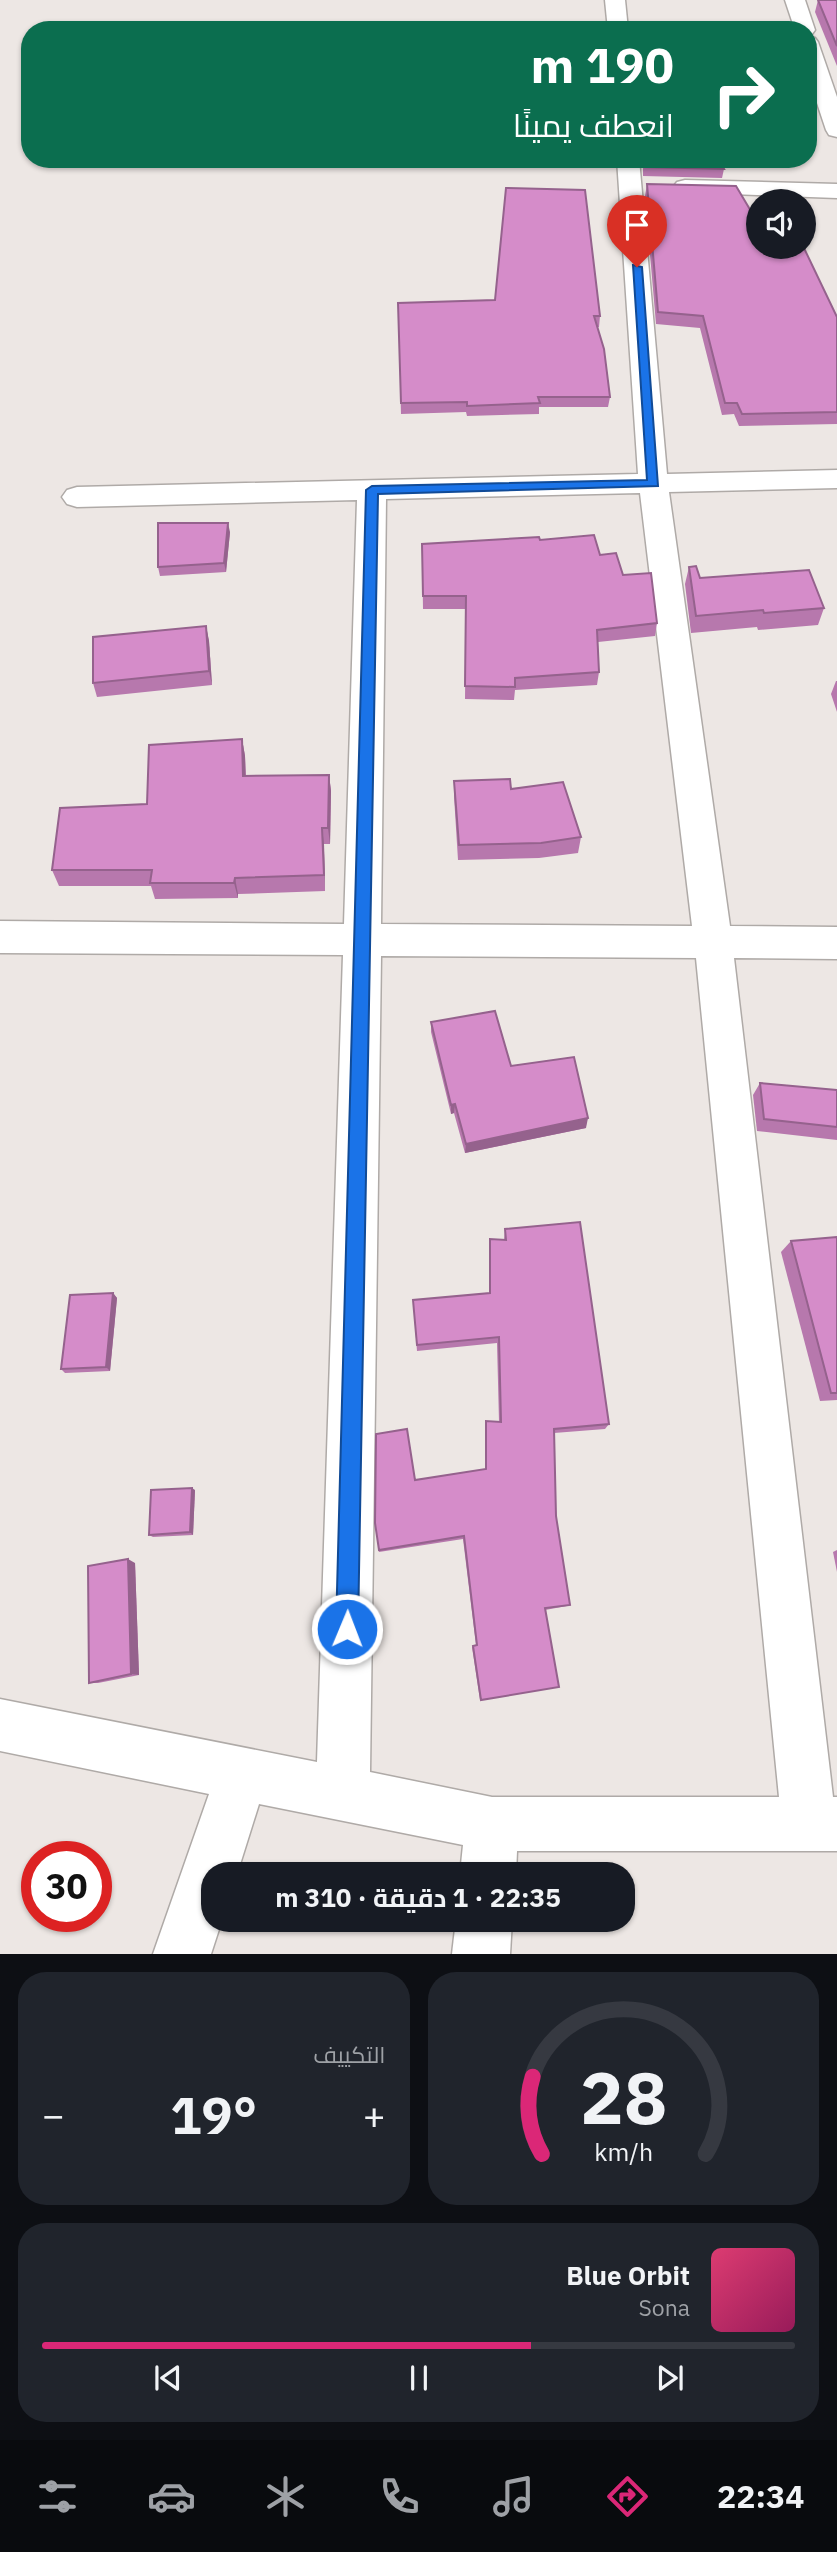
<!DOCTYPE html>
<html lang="ar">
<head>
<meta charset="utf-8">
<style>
	body { margin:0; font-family:"IBM Plex Sans",Cairo,sans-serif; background:#20242c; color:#f1f3f6; direction:rtl; height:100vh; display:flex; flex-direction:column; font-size:26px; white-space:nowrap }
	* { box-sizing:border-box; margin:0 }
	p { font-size:23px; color:#9ea1a6 }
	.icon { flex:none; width:38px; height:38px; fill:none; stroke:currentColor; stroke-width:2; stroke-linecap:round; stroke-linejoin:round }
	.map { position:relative; height:1954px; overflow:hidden; direction:ltr }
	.panel { display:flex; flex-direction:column; gap:18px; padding:18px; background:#0d0f14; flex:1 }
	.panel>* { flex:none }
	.banner { position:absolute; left:21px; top:21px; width:796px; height:147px; border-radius:28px; box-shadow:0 2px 5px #0004; direction:rtl; background:#0b6e4f; color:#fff; overflow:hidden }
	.tools { position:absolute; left:746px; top:189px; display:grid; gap:14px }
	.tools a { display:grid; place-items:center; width:70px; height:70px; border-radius:50%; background:#171b24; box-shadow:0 2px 5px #0004; font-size:35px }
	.speed { position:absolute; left:21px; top:1841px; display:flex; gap:14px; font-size:35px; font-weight:700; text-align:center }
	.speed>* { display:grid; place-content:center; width:91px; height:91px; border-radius:50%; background:#171b24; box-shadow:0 2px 5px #0004; line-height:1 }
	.speed .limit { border:10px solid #d22; background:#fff; color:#111 }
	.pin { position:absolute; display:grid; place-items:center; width:60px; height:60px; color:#fff; margin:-72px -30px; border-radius:50% 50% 50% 0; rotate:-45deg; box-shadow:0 0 7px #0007 }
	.pin .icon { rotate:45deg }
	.me { position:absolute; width:77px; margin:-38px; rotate:1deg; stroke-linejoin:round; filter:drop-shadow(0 0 5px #0008) }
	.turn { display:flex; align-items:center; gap:24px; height:147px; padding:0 28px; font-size:32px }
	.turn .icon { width:91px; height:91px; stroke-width:2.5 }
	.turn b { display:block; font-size:49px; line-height:60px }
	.big { font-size:52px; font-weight:700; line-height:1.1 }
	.panel .widget { flex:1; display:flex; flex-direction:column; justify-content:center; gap:10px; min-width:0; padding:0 24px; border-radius:28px; background:#20242c }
	.panel .dial { align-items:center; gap:0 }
	.dial svg { height:182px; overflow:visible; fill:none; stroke:#363941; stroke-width:7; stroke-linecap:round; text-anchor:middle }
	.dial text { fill:#f1f3f6; stroke:none }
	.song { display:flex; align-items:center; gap:21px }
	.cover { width:84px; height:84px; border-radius:10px; background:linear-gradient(135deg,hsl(340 70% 55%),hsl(330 70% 35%)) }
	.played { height:7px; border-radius:4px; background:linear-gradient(90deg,#db2777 65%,#363941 65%) }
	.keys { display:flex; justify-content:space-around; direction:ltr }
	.heat { display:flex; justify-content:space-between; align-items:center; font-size:38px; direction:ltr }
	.panel .tiles { flex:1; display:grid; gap:18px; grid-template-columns:1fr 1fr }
	.widget:last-child { grid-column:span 2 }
	.trip { position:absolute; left:201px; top:1862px; width:434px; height:70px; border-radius:28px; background:#171b24; box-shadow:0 2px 5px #0004; font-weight:700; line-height:70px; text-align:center; direction:rtl }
	.tabs { display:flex; height:112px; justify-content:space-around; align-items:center; background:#090b0e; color:#9ea1a6 }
	.tabs .icon { width:49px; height:49px }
	.tabs .active { color:#db2777 }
	.tabs b { font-size:32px; color:#f1f3f6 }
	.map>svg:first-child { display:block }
</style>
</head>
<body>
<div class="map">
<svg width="837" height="1954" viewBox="0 0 837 1954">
	<rect width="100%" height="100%" fill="#ede7e4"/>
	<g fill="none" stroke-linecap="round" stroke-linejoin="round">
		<g stroke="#afaaa7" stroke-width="3">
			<g id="minor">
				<path d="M605,0h20l3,30h-20z"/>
				<path d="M785,0h20l10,30 -3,4 -4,1v-5h-13z"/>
				<path d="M808,36l7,2 3,4 19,55v40l-8,-2 -3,-5 -18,-54z"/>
				<path d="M617,159h22l28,315 170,-4v18l-168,4 61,434 107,1v32l-103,-1 99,839h4v54h-320l-1,23h-56l3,-29 -204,-41 -22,70h-23v46h8l-11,34h-58l56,-160 -209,-43v-52l317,63 26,-807 -343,-2v-32l344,3 13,-424 -280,7 -10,-3 -5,-7 5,-7 10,-3 561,-13zM640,493l52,433 -311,-2 5,-425zM381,956l315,2 83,839h-287l-122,-25z"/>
				<path d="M685,180l152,4v14l-160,-6 -4,-5 4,-5z"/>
				<path d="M456,1920h56l-2,34h-58z"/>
			</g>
		</g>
		<use href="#minor" fill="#fff" fill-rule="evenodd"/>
	</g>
	<g fill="#b778ad">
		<path d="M818,0h19v66l-22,-54z"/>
		<path d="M644,160l80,9 -2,9 -79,-2v-7z"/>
		<path d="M647,184l111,63 79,70v107l-98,2 -5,-12 -12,1 -22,-87 -44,-4 -11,-128z"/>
		<path d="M495,300l105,16 -1,11h-2l13,70 -2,10h-69v7l-72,2 -1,-4 -65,2 -3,-111z"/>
		<path d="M230,532l-4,40 -66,4 -2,-9z"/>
		<path d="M540,540l60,15 23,20 34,48 -2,13 -57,6 1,30 -2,13 -82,5 -1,10 -49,-1 1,-90h-43l-1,-65z"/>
		<path d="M689,567l11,11 124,30 -6,17 -60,5 -1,-3 -66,6 -6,-49z"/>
		<path d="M206,626l3,15 3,44 -115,12 -4,-14z"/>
		<path d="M836,681h1v31l-6,-18z"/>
		<path d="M242,739l3,17 1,20 83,-1 2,16 -1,53h-6l1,47 -87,3v4l-83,1 -4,-13h-92l-7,-16z"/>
		<path d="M454,781l57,8 70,48 -3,16 -39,5 -81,2 -4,-64z"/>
		<path d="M431,1022l80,44 75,62 -121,25 -11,-40 -3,1 -20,-82z"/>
		<path d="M760,1083l77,7v50l-80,-9 -4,-36z"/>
		<path d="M505,1229l104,195 -4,5 -51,4 2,83 14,89 -3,1 -22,4 -64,90h-1l-8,-53 4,-2 -13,-106 -84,13v-2l36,-70 70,-10v-44l1,-5 13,1 -2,-79 -80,8 -4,-51 76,-7v-46l1,-8 14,1z"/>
		<path d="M837,1237v163l-17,1 -39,-149 10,-11z"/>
		<path d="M113,1293l4,5 -7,73 -45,2 -4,-4z"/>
		<path d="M195,1490l-2,45 -40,2 -4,-2z"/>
		<path d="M837,1550v22l-4,-20z"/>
		<path d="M135,1563l4,112 -41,8h-9z"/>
	</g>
	<g fill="#95628d">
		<path d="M228,523l2,9 -4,40 -2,-9z"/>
		<path d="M206,626l3,15 3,44 -3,-14z"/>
		<path d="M242,739l3,17 1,36 -3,-16z"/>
		<path d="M329,775l2,16 -1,53 -2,-16z"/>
		<path d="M322,828l2,16 1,47 -1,-16z"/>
		<path d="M235,878l3,16v4l-4,-15z"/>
		<path d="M455,1104l-1,9 -3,1v-9z"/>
		<path d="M588,1118l-2,10 -121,25 1,-9z"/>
		<path d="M113,1293l4,5 -7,73 -4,-4z"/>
		<path d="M192,1488l3,2 -2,45 -3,-3z"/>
		<path d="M128,1559l7,4 4,112 -8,-1z"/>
	</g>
	<g fill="#d58cc9" stroke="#95628d" stroke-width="2">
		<path d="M818,0h19v46z"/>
		<path d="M718,159l6,10 -79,-2 -1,-7z"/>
		<path d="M647,184l89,2 22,37v24l45,-1 34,71v95l-95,2 -5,-11h-12l-22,-87 -45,-4z"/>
		<path d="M506,188l79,2 15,126h-6l10,33 6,48h-72l2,6 -73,3v-4l-66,1 -3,-100 97,-3z"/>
		<path d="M158,523h70l-4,40 -66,4z"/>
		<path d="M594,535l6,20 16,-2 7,22 28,-2 6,50 -60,7 2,42 -84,6v9l-50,-1 1,-90h-43l-1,-52 117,-7 1,3z"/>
		<path d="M696,566l4,12 109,-8 15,38 -60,5 -1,-3 -67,6 -7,-49z"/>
		<path d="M206,626l3,45 -116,12v-46z"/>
		<path d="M242,739l1,37 86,-1 -1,53h-6l2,47 -89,3 -1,5h-84l2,-13h-100l8,-62 87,-4 2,-59z"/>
		<path d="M510,779l1,10 52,-7 18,55 -40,6 -82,2 -5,-64z"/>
		<path d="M495,1011l16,55 63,-9 14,61 -122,26 -11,-40 -4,1 -20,-83z"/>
		<path d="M760,1083l77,7v37l-73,-8z"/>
		<path d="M580,1222l29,202 -55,5 2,87 14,89 -25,3 14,79 -78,13 -8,-54 4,-1 -13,-109 -85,14 -4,-27 1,-89 31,-5 8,51 71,-11v-48l15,1 -2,-85 -82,8 -4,-45 77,-7v-54l16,1 -1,-11z"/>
		<path d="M837,1237v156h-6l-40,-152z"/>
		<path d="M113,1293l-7,74 -45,2 9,-74z"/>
		<path d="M192,1488l-2,44 -41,3 2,-45z"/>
		<path d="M128,1559l3,115 -42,9 -1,-117z"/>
	</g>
	<path fill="#1a73e8" stroke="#114b97" stroke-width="2" d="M633,265l9,2 16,219 -280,8 -20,1135 -4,8 -7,3 -7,-3 -4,-8 30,-1139 6,-4 275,-6z"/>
</svg>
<div class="tools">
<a><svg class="icon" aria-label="sound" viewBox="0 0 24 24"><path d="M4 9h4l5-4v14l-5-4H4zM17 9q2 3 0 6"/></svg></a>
</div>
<div class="speed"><div class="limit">30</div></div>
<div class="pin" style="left:637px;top:267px;background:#d93025"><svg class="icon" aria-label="arrive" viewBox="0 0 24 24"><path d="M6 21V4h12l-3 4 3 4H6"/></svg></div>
<svg class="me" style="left:347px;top:1629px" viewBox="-20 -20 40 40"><circle r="17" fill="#1a73e8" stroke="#fff" stroke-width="3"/><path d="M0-11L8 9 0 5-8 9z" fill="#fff"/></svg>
<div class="trip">22:35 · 1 دقيقة · 310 m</div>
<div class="banner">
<div class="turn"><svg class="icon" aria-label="right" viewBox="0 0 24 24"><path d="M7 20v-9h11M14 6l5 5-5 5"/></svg><div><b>190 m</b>انعطف يمينًا</div></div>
</div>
</div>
<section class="panel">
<div class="tiles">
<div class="widget dial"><svg viewBox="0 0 100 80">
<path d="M14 69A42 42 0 1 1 86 69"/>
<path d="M14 69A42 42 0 0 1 10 35" stroke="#db2777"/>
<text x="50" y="56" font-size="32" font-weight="700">28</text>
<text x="50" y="72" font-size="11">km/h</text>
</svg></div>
<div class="widget"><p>التكييف</p>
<div class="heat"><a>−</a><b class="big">19°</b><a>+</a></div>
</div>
<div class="widget">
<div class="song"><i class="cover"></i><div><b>Blue Orbit</b><p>Sona</p></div></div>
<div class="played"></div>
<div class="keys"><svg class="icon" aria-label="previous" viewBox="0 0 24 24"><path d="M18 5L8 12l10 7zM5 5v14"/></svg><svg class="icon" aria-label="pause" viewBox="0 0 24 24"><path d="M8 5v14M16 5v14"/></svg><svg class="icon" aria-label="next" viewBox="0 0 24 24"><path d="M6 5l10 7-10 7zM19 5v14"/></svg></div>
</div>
</div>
</section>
<nav class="tabs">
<b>22:34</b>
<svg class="icon active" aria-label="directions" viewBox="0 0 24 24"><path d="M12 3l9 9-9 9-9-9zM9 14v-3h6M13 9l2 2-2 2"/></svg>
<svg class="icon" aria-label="music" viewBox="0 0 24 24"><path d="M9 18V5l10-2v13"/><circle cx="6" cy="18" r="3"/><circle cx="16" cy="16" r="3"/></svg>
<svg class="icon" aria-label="phone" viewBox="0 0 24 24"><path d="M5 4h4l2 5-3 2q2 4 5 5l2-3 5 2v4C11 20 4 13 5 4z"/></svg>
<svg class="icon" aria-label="climate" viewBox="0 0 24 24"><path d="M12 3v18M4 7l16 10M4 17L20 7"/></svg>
<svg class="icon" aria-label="car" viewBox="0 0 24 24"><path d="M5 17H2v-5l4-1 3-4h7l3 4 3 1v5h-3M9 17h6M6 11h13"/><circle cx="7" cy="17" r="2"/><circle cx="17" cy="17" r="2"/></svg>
<svg class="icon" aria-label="filters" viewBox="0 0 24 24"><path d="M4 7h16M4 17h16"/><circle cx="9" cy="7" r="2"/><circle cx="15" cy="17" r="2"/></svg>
</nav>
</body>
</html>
